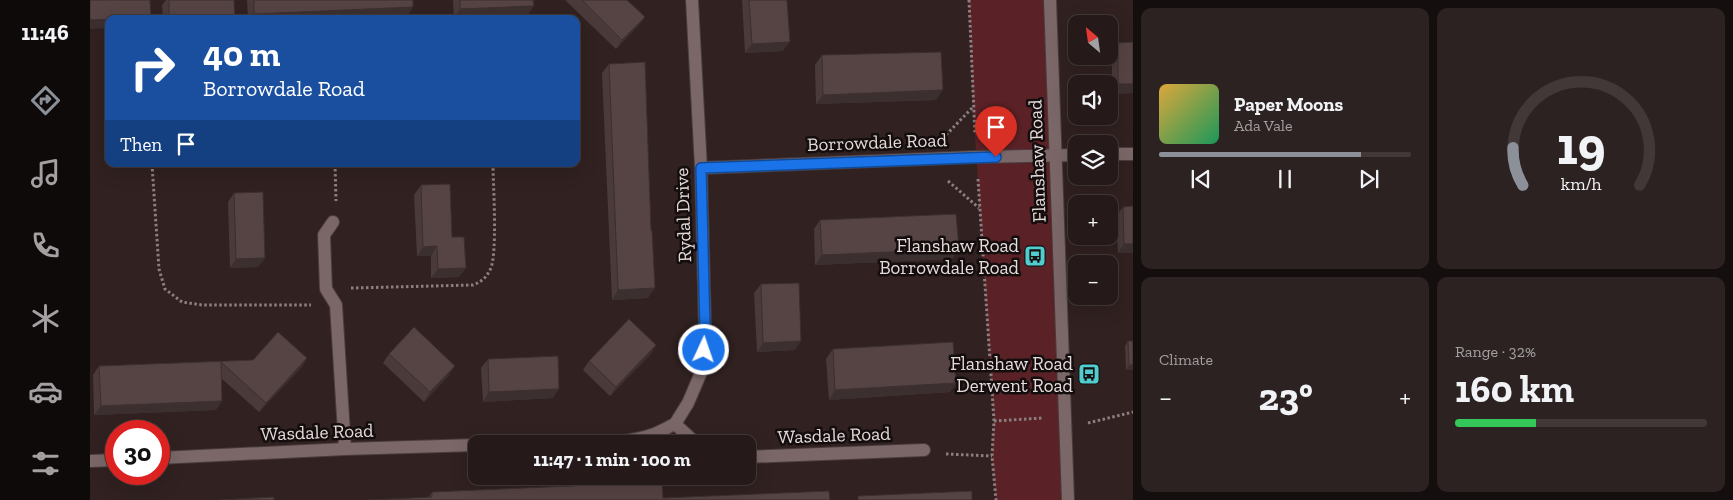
<!DOCTYPE html>
<html lang="en">
<head>
<meta charset="utf-8">
<style>
	body { margin:0; font-family:"Zilla Slab",serif; background:#2d2222; color:#f1f3f6; height:100vh; display:flex; flex-direction:column; font-size:19px; white-space:nowrap }
	* { box-sizing:border-box; margin:0 }
	p { font-size:16px; color:#a3a0a2 }
	.icon { flex:none; width:28px; height:28px; fill:none; stroke:currentColor; stroke-width:2; stroke-linecap:round; stroke-linejoin:round }
	.map { position:relative; flex:1; overflow:hidden }
	.details { display:flex; flex-direction:column; gap:8px; padding:8px; background:#140e0e; width:600px }
	.details>* { flex:none }
	.hud { position:absolute; left:15px; top:15px; width:475px; height:152px; border-radius:10px; box-shadow:0 5px 20px #0002,0 0 0 1px #423838; background:#1a4fa0; color:#fff; overflow:hidden }
	.needle { width:32px; rotate:331deg }
	.controls { position:absolute; left:978px; top:15px; display:grid; gap:10px }
	.controls a { display:grid; place-items:center; width:50px; height:50px; border-radius:10px; background:#251919; box-shadow:0 5px 20px #0002,0 0 0 1px #423838; font-size:25px }
	.speed { position:absolute; left:15px; top:420px; display:flex; gap:10px; font-size:25px; font-weight:700; text-align:center }
	.speed>* { display:grid; place-content:center; width:65px; height:65px; border-radius:50%; background:#251919; box-shadow:0 5px 20px #0002,0 0 0 1px #423838; line-height:1 }
	.speed .limit { border:8px solid #d22; background:#fff; color:#111 }
	.pin { position:absolute; display:grid; place-items:center; width:42px; height:42px; color:#fff; margin:-51px -21px; border-radius:50% 50% 50% 0; rotate:-45deg; box-shadow:0 0 5px #0007 }
	.pin .icon { rotate:45deg }
	.me { position:absolute; width:55px; margin:-28px; rotate:3deg; stroke-linejoin:round; filter:drop-shadow(0 0 4px #0008) }
	.turn { display:flex; align-items:center; gap:18px; height:105px; padding:0 15px; font-size:22px }
	.turn .icon { width:65px; height:65px; stroke-width:2.5 }
	.turn b { display:block; font-size:35px; line-height:42px }
	.then { display:flex; align-items:center; height:48px; padding:0 15px; background:#0003; gap:10px; font-size:19px }
	.big { font-size:38px; font-weight:700; line-height:1.1 }
	.details .tile { flex:1; display:flex; flex-direction:column; justify-content:center; gap:8px; min-width:0; padding:0 18px; border-radius:10px; background:#2d2222 }
	.details .dial { align-items:center; gap:0 }
	.dial svg { height:130px; overflow:visible; fill:none; stroke:#423838; stroke-width:7; stroke-linecap:round; text-anchor:middle }
	.dial text { fill:#f1f3f6; stroke:none }
	.song { display:flex; align-items:center; gap:15px }
	.cover { width:60px; height:60px; border-radius:8px; background:linear-gradient(135deg,hsl(40 70% 55%),hsl(150 70% 35%)) }
	.played { height:5px; border-radius:2px; background:linear-gradient(90deg,#8c9099 80%,#423838 80%) }
	.keys { display:flex; justify-content:space-around; direction:ltr }
	.heat { display:flex; justify-content:space-between; align-items:center; font-size:28px; direction:ltr }
	.charge { height:8px; border-radius:4px; background:linear-gradient(90deg,#34c759 32%,#423838 0) }
	.details .tiles { flex:1; display:grid; gap:8px; grid-template-columns:repeat(2,1fr) }
	.trip { position:absolute; left:378px; top:435px; width:288px; height:50px; border-radius:10px; background:#251919; box-shadow:0 5px 20px #0002,0 0 0 1px #423838; font-weight:700; line-height:50px; text-align:center }
	main { display:flex; flex:1; min-height:0 }
	.tab-bar { display:flex; flex-direction:column; width:90px; justify-content:space-around; align-items:center; background:#0f0a0a; color:#a3a0a2 }
	.tab-bar .icon { width:35px; height:35px }
	.tab-bar .current { color:#8c9099 }
	.tab-bar b { font-size:22px; color:#f1f3f6 }
	.map>svg:first-child { display:block }
</style>
</head>
<body>
<main>
<nav class="tab-bar">
<b>11:46</b>
<svg class="icon current" aria-label="directions" viewBox="0 0 24 24"><path d="M12 3l9 9-9 9-9-9zM9 14v-3h6M13 9l2 2-2 2"/></svg>
<svg class="icon" aria-label="music" viewBox="0 0 24 24"><path d="M9 18V5l10-2v13"/><circle cx="6" cy="18" r="3"/><circle cx="16" cy="16" r="3"/></svg>
<svg class="icon" aria-label="phone" viewBox="0 0 24 24"><path d="M5 4h4l2 5-3 2q2 4 5 5l2-3 5 2v4C11 20 4 13 5 4z"/></svg>
<svg class="icon" aria-label="climate" viewBox="0 0 24 24"><path d="M12 3v18M4 7l16 10M4 17L20 7"/></svg>
<svg class="icon" aria-label="car" viewBox="0 0 24 24"><path d="M5 17H2v-5l4-1 3-4h7l3 4 3 1v5h-3M9 17h6M6 11h13"/><circle cx="7" cy="17" r="2"/><circle cx="17" cy="17" r="2"/></svg>
<svg class="icon" aria-label="filters" viewBox="0 0 24 24"><path d="M4 7h16M4 17h16"/><circle cx="9" cy="7" r="2"/><circle cx="15" cy="17" r="2"/></svg>
</nav>
<div class="map">
<svg width="1043" height="500" viewBox="0 0 1043 500">
	<rect width="100%" height="100%" fill="#312121"/>
	<path fill="#5a2126" d="M879,0h81l18,500h-72l-4,-44 2,-35 -21,-314z"/>
	<g fill="none" stroke-linecap="round" stroke-linejoin="round">
		<g stroke="#4a3c3d" stroke-width="14">
			<g id="minor">
				<path d="M960,0l18,500"/>
				<path d="M1019,154h24"/>
				<path d="M611,168l275,-11 100,-2"/>
				<path d="M243,222l-9,13 2,54 10,16 9,144"/>
				<path d="M585,424l13,-21 12,-28 5,-46 -4,-161 -9,-168"/>
				<path d="M446,444c35,-1 86,2 118,-10 8,-3 14,-7 21,-10l22,20"/>
				<path d="M656,457l178,-7"/>
				<path d="M69,458l186,-9 131,-4"/>
				<path d="M0,461l26,-1"/>
			</g>
		</g>
		<g stroke="#8c7f7f" stroke-width="3" stroke-dasharray="2.5 2.5" stroke-linecap="butt">
			<path d="M879,0l6,135"/>
			<path d="M856,135l27,-28"/>
			<path d="M62,164l7,105 6,20 17,13 20,3h109"/>
			<path d="M245,164l1,37"/>
			<path d="M888,179l16,242 -2,35 4,44"/>
			<path d="M858,181l31,27"/>
			<path d="M261,288l122,-3c8,-3 13,-7 17,-15 8,-14 3,-86 3,-106"/>
			<path d="M904,421l49,-3"/>
			<path d="M998,423l45,-11"/>
			<path d="M856,454l46,2"/>
		</g>
		<use href="#minor" stroke="#7b6767" stroke-width="12"/>
	</g>
	<g fill="#4a3a3a">
		<path d="M76,0h68l1,19h-72l-1,-14z"/>
		<path d="M157,0h166l-6,17 -52,2h-107z"/>
		<path d="M363,0h80l1,6 -7,9 -73,4z"/>
		<path d="M477,0h60l18,17 -7,9 -22,23 -50,-48z"/>
		<path d="M652,0h45l-4,51 -38,2z"/>
		<path d="M1043,42v51l-21,1v-42l6,-9z"/>
		<path d="M732,55l114,45 -120,4 -1,-39z"/>
		<path d="M519,64l39,234 -36,2 -10,-227z"/>
		<path d="M331,185l31,52 7,40 -28,1v-22h-14l-3,-61z"/>
		<path d="M144,193l31,65 -7,9 -28,1 -2,-66z"/>
		<path d="M1033,207l10,46h-15l-2,-37z"/>
		<path d="M730,220l139,29 -7,10 -137,6 -1,-36z"/>
		<path d="M671,284l34,66 -38,2 -3,-59z"/>
		<path d="M1038,341l5,29h-7l-1,-24z"/>
		<path d="M566,345l-6,10 -40,41 -27,-26 6,-9z"/>
		<path d="M743,349l123,34 -6,9 -121,8 -3,-41z"/>
		<path d="M299,354l60,21 -25,27 -41,-39z"/>
		<path d="M217,358l-6,10 -42,44 -38,-34 -5,32 -122,5 -1,-40 6,-9z"/>
		<path d="M398,359l65,39 -70,4 -2,-34z"/>
		<path d="M342,492l231,6h-235z"/>
	</g>
	<g fill="#3c2f2f">
		<path d="M444,6l-7,9 -73,4 6,-10z"/>
		<path d="M323,7l-6,10 -52,2h-104l3,-5z"/>
		<path d="M555,17l-7,9 -22,23 6,-9z"/>
		<path d="M19,19v9l-19,1v-9z"/>
		<path d="M700,42l-7,9 -38,2 7,-9z"/>
		<path d="M1028,84h15v9l-21,1z"/>
		<path d="M853,90l-7,10 -120,4 7,-9z"/>
		<path d="M165,164h41l-42,1z"/>
		<path d="M1034,244h9v9h-15z"/>
		<path d="M347,246l-6,10h-14l6,-9z"/>
		<path d="M869,249l-7,10 -137,6 7,-10z"/>
		<path d="M175,258l-7,9 -28,1 6,-9z"/>
		<path d="M376,268l-7,9 -28,1 7,-9z"/>
		<path d="M565,288l-7,10 -36,2 6,-10z"/>
		<path d="M711,341l-6,9 -38,2 6,-9z"/>
		<path d="M566,345l-6,10 -40,41 6,-9z"/>
		<path d="M217,358l-6,10 -42,44 7,-9z"/>
		<path d="M1039,365h4v5h-7z"/>
		<path d="M365,366l-6,9 -25,27 6,-10z"/>
		<path d="M866,383l-6,9 -121,8 6,-10z"/>
		<path d="M469,389l-6,9 -70,4 6,-10z"/>
		<path d="M132,401l-6,9 -122,5 7,-9z"/>
	</g>
	<g fill="#564343" stroke="#3c2f2f">
		<path d="M0,0h60l1,18 -61,2z"/>
		<path d="M79,0h65l1,19h-66z"/>
		<path d="M164,0h159v7l-159,7z"/>
		<path d="M370,0h73l1,6 -74,3z"/>
		<path d="M492,0h45l18,17 -23,23z"/>
		<path d="M659,0h38l3,42 -38,2z"/>
		<path d="M1043,42v42h-15v-41z"/>
		<path d="M851,52l2,38 -120,5 -1,-40z"/>
		<path d="M555,62l6,168h1l3,58 -37,2 -9,-226z"/>
		<path d="M360,184l2,53h12l2,31 -28,1 -1,-23 -14,1 -2,-62z"/>
		<path d="M173,192l2,66 -29,1 -2,-66z"/>
		<path d="M1043,206v38h-9l-1,-37z"/>
		<path d="M866,214l3,35 -137,6 -2,-35z"/>
		<path d="M709,283l2,58 -38,2 -2,-59z"/>
		<path d="M539,319l27,26 -40,42 -27,-26z"/>
		<path d="M324,327l41,39 -25,26 -41,-38z"/>
		<path d="M188,332l29,26 -41,45 -45,-41 1,39 -121,5 -2,-40 154,-6z"/>
		<path d="M1038,341h5v24h-4z"/>
		<path d="M863,342l3,41 -121,7 -2,-41z"/>
		<path d="M468,356l1,33 -70,3 -1,-33z"/>
		<path d="M572,482l1,16 166,-7 1,9h-462l64,-3v-5z"/>
		<path d="M882,491v9h-114v-4z"/>
		<path d="M184,497v3h-55z"/>
	</g>
	<g fill="none" stroke-linecap="round" stroke-linejoin="round">
		<g stroke="#114b97" stroke-width="12">
			<path id="route" d="M614,350l1,-21 -4,-161 295,-11"/>
		</g>
		<use href="#route" stroke="#1a73e8" stroke-width="9"/>
	</g>
	<defs>
		<g id="bus-square" transform="scale(1.125)"><rect x="-9" y="-9" width="18" height="18" rx="4" fill="#52cdcf" stroke="#140d0d"/><path d="M-5-6H5V4H4V6H2V4H-2V6H-4V4H-5ZM-3.5-4V0h7V-4ZM-3.5 1.2v1.5H-2V1.2ZM2 1.2v1.5H3.5V1.2Z" fill="#111"/></g>
	</defs>
	<g fill-rule="evenodd">
		<use href="#bus-square" x="945" y="256"/>
		<use href="#bus-square" x="999" y="374"/>
	</g>
	<g text-anchor="middle" dominant-baseline="central" stroke-width="5" stroke-linejoin="round" paint-order="stroke">
		<g font-size="19" fill="#e6dbdb" stroke="#140d0d">
			<text transform="translate(787 142) rotate(-2)">Borrowdale Road</text>
			<text transform="translate(947 161) rotate(-92)">Flanshaw Road</text>
			<text transform="translate(593 215) rotate(-92)">Rydal Drive</text>
			<text transform="translate(227 432) rotate(-2)">Wasdale Road</text>
			<text transform="translate(744 435) rotate(-2)">Wasdale Road</text>
		</g>
		<g font-size="19" fill="#e6dbdb" stroke="#140d0d" text-anchor="end">
			<text x="929" y="245">Flanshaw Road<tspan x="929" dy="22">Borrowdale Road</tspan></text>
			<text x="983" y="363">Flanshaw Road<tspan x="983" dy="22">Derwent Road</tspan></text>
		</g>
	</g>
</svg>
<div class="controls">
<a><svg class="needle" viewBox="-14 -14 28 28"><path d="M0-13l5 13h-10z" fill="#e53935"/><path d="M0 13l5-13h-10z" fill="#a3a0a2"/></svg></a>
<a><svg class="icon" aria-label="sound" viewBox="0 0 24 24"><path d="M4 9h4l5-4v14l-5-4H4zM17 9q2 3 0 6"/></svg></a>
<a><svg class="icon" aria-label="layers" viewBox="0 0 24 24"><path d="M12 4l9 5-9 5-9-5zM3 14l9 5 9-5"/></svg></a>
<a>+</a>
<a>−</a>
</div>
<div class="speed"><div class="limit">30</div></div>
<div class="pin" style="left:906px;top:157px;background:#d93025"><svg class="icon" aria-label="arrive" viewBox="0 0 24 24"><path d="M6 21V4h12l-3 4 3 4H6"/></svg></div>
<svg class="me" style="left:614px;top:350px" viewBox="-20 -20 40 40"><circle r="17" fill="#1a73e8" stroke="#fff" stroke-width="3"/><path d="M0-11L8 9 0 5-8 9z" fill="#fff"/></svg>
<div class="trip">11:47 · 1 min · 100 m</div>
<div class="hud">
<div class="turn"><svg class="icon" aria-label="right" viewBox="0 0 24 24"><path d="M7 20v-9h11M14 6l5 5-5 5"/></svg><div><b>40 m</b>Borrowdale Road</div></div>
<div class="then">Then<svg class="icon" aria-label="arrive" viewBox="0 0 24 24"><path d="M6 21V4h12l-3 4 3 4H6"/></svg></div>
</div>
</div>
<section class="details">
<div class="tiles">
<div class="tile">
<div class="song"><i class="cover"></i><div><b>Paper Moons</b><p>Ada Vale</p></div></div>
<div class="played"></div>
<div class="keys"><svg class="icon" aria-label="previous" viewBox="0 0 24 24"><path d="M18 5L8 12l10 7zM5 5v14"/></svg><svg class="icon" aria-label="pause" viewBox="0 0 24 24"><path d="M8 5v14M16 5v14"/></svg><svg class="icon" aria-label="next" viewBox="0 0 24 24"><path d="M6 5l10 7-10 7zM19 5v14"/></svg></div>
</div>
<div class="tile dial"><svg viewBox="0 0 100 80">
<path d="M14 69A42 42 0 1 1 86 69"/>
<path d="M14 69A42 42 0 0 1 8 46" stroke="#8c9099"/>
<text x="50" y="56" font-size="32" font-weight="700">19</text>
<text x="50" y="72" font-size="11">km/h</text>
</svg></div>
<div class="tile"><p>Climate</p>
<div class="heat"><a>−</a><b class="big">23°</b><a>+</a></div>
</div>
<div class="tile"><p>Range · 32%</p><b class="big">160 km</b><div class="charge"></div></div>
</div>
</section>
</main>
</body>
</html>
